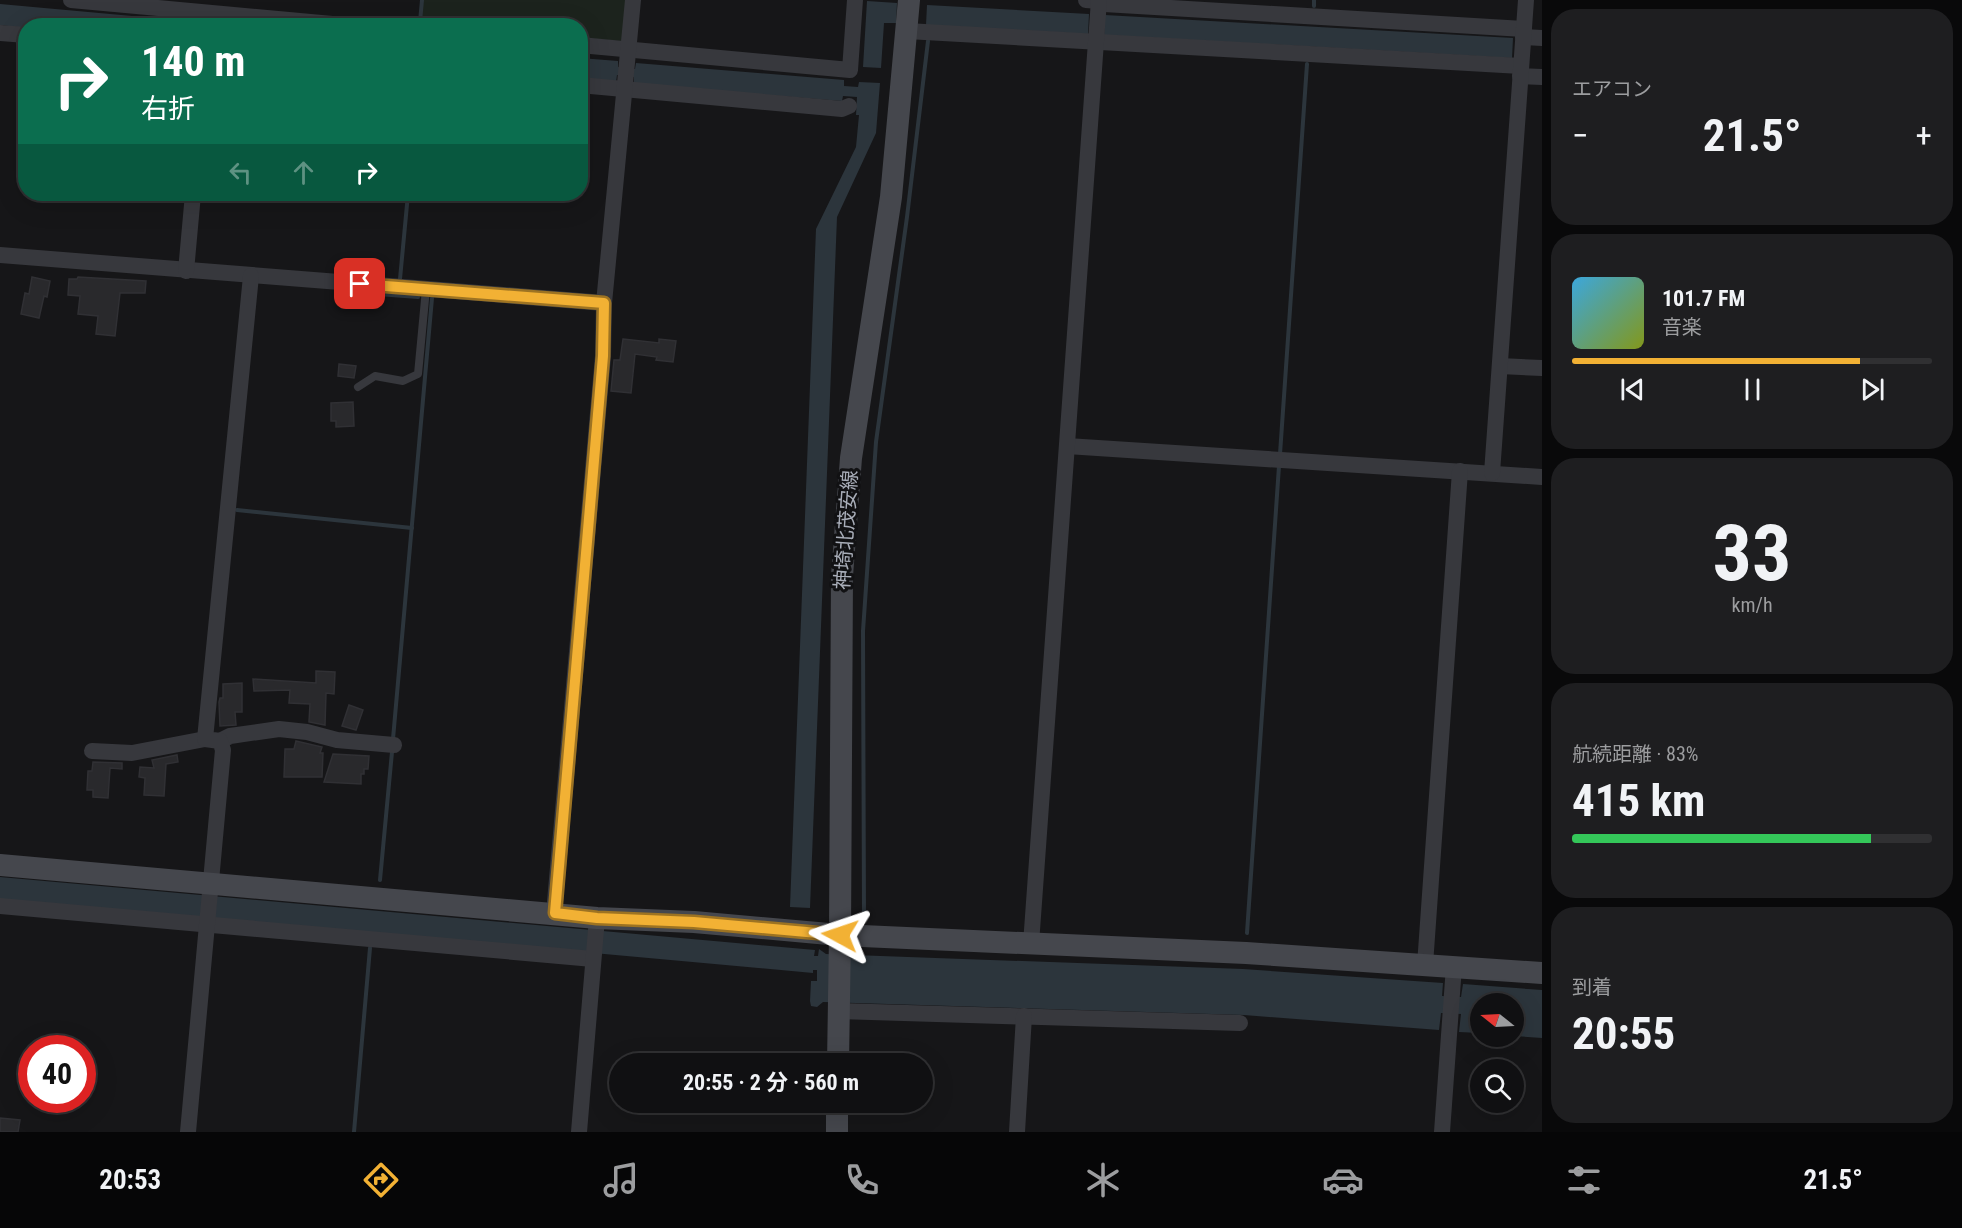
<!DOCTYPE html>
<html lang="ja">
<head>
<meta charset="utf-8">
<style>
	body { margin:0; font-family:"Roboto Condensed","Noto Sans JP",sans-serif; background:#1e1e20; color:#f1f3f6; height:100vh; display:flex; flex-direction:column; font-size:22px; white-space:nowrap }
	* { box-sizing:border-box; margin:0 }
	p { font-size:20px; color:#9c9d9f }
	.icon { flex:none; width:33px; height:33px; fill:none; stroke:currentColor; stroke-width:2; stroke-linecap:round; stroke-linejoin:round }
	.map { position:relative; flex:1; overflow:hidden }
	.panel { display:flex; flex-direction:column; gap:9px; padding:9px; background:#09090a; width:420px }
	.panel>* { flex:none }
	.top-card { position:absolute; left:18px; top:18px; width:570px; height:183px; border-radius:24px; box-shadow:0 6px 24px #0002,0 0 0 2px #303032; background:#0b6e4f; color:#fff; overflow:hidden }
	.needle { width:39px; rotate:288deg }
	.controls { position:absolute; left:1470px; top:993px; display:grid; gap:12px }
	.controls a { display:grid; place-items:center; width:54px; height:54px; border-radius:50%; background:#101012; box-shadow:0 6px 24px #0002,0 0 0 2px #303032; font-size:30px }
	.speed { position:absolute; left:18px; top:1035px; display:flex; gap:12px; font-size:30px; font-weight:700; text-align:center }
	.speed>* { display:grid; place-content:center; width:78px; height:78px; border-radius:50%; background:#101012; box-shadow:0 6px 24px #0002,0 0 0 2px #303032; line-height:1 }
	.speed .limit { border:9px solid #d22; background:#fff; color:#111 }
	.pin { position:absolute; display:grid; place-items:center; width:51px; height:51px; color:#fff; margin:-26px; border-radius:12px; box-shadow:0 3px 9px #0006 }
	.me { position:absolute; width:66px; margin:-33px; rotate:275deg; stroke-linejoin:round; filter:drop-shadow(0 0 4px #0008) }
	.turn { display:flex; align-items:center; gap:21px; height:126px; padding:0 24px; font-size:27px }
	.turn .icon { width:78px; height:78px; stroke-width:2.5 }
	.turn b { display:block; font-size:42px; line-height:51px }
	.lanes { display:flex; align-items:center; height:57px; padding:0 24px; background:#0003; justify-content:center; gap:30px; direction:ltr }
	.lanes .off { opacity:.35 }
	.big { font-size:45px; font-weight:700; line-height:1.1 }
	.panel .card { flex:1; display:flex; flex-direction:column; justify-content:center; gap:9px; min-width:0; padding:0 21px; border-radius:24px; background:#1e1e20 }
	.panel .dial { align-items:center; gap:0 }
	.dial b { font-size:78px; line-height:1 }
	.song { display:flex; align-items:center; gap:18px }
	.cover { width:72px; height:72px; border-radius:9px; background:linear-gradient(135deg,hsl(200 70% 55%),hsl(70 70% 35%)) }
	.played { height:6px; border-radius:3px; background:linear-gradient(90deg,#f2b134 80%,#303032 80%) }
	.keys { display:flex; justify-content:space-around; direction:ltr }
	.heat { display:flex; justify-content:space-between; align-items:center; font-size:33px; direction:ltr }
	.charge { height:9px; border-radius:4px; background:linear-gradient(90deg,#34c759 83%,#303032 0) }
	.trip { position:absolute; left:609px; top:1053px; width:324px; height:60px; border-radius:30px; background:#101012; box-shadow:0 6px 24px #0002,0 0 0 2px #303032; font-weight:700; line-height:60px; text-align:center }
	.tab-bar { display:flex; height:96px; justify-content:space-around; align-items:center; background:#060607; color:#9c9d9f }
	.tab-bar .icon { width:42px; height:42px }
	.tab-bar .current { color:#f2b134 }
	.tab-bar b { font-size:27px; color:#f1f3f6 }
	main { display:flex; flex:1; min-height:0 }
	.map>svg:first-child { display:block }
</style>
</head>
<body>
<main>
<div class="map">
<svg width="1542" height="1132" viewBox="0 0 1542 1132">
	<rect width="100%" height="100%" fill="#161618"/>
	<path fill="#1c231d" d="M423,0h203l-4,41 -41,-3 -1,-12 -159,-2z"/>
	<g fill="#2c353c">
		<path d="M867,1l30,2 -1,20h-12l-3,45 -18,-1z"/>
		<path d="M0,4l198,18v3l-172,1 -1,2 -25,-3z"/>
		<path d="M927,5l162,9 -1,20 -162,-9z"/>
		<path d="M1105,15l408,23 -1,20 -408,-23z"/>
		<path d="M580,58l38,3v6l17,2 1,-6 208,17v6l14,1 1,-5 21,1 -4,50 -39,84 -27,691 -20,-1 26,-678 40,-82 3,-32h-3l1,-18 -14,-1 -1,5 -208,-17v-7l-17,-2 -1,7 -35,-3z"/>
		<path d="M0,877l815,73 -1,6h4l1,-7 7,5 417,15 200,14 -1,13 19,1 2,-13 79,6v48l-28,-2v-32h-34v29l-21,-1 2,-18 -20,-1 -2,17 -195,-15 -421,-13 -6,5 -6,-1 -1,-5 1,-20h6v-11h-4v3l-813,-74z"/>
	</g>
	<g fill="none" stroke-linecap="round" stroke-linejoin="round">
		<g stroke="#2c353c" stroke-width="4">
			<path d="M1314,6v-6"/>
			<path d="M420,22l2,-22"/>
			<path d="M400,279l8,-85"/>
			<path d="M337,291l81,6"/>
			<path d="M1280,454l27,-390"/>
			<path d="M237,510l175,18"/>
			<path d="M393,739l39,-441"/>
			<path d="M380,880l12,-128"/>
			<path d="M864,916l-1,-285 13,-189 31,-225 21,-176"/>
			<path d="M1247,933l32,-467"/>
			<path d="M354,1132l16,-184"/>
		</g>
	</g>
	<g fill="#29292c" stroke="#303034" stroke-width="1.5">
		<path d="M32,277l18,4 -3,16 -3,-1 -5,22 -18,-4 4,-21 4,1z"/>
		<path d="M78,277l68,4 -1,12h-25l-5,43 -19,-2 2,-18 -20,-2 2,-18 -12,-1 1,-16h8z"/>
		<path d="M623,339l36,4v-4l17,2 -3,21 -17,-2 1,-3 -22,-3 -4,39 -20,-2 3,-31h6z"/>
		<path d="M339,364l17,2 -2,12 -16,-2z"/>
		<path d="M353,402l1,24 -18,1v-6h-5v-18z"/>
		<path d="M316,671l19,1 -1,22 -8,-1 -1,32 -16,-3 1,-18 -21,-1 1,-13 -36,1 -1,-12 63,4z"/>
		<path d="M242,683v29h-7l1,13 -16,1 -1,-24 1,-4h3v-14z"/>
		<path d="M349,705l14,5 -7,20 -14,-4z"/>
		<path d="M296,741l26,6 -2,6h3l-1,24h-38l1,-28h9z"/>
		<path d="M333,754l36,2 -1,13h-4v5h-3v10l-37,-2z"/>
		<path d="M177,755l1,7 -12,2 -2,32 -20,-1 1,-17 -6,-1 1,-10 14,1 -2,-8z"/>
		<path d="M93,762l29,1v6l-12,-1 -2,30 -15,-1v-7h-6l1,-19h4z"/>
		<path d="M0,1118l20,2 -2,12h-18z"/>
	</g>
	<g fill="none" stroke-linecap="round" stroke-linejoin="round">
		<path stroke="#37383d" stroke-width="8" d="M358,387l17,-11 28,5 15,-7 8,-85"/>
		<g stroke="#37383d" stroke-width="16">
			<path d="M71,0l283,26"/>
			<path d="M1086,0l13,1 5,3 420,25"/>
			<path d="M907,31l614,35"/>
			<path d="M0,33l26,2"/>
			<path d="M1523,37l19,1"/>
			<path d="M580,45l270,25 5,-70"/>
			<path d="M1520,76l22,1"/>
			<path d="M580,85l262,24 7,-3"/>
			<path d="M0,255l604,48"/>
			<path d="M186,271l7,-77"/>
			<path d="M1500,366l42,2"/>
			<path d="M1067,446l475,31"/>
			<path d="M1492,473l34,-473"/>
			<path d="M220,741l10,-5 49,-7 28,3 30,8 57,5"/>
			<path d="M92,751l40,2 73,-14"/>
			<path d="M0,906l593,53"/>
			<path d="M554,913l49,-557 1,-53 29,-303"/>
			<path d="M1031,944l68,-944"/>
			<path d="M1425,965l35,-494"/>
			<path d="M838,1011l402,12"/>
			<path d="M188,1132l35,-382 -3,-9 -15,-2 46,-463"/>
			<path d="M579,1132l18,-214"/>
			<path d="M1017,1132l7,-116"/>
			<path d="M1442,1132l12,-166"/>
		</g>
		<g stroke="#45474d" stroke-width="22">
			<path d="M0,865l597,53 97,4 146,13 406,18 296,20"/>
			<path d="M838,1064l2,-129 2,-359 9,-118 40,-261 18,-197"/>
			<path d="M837,1132v-30"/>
		</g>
	</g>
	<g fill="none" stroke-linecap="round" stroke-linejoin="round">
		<g stroke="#9d7322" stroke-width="15">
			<path id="route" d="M360,284l244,19 -1,53 -48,557 42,5 97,4 146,13"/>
		</g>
		<use href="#route" stroke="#f2b134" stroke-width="10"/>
	</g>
	<g text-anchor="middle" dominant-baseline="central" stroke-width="6" stroke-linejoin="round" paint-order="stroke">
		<g font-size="20" fill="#a8adb8" stroke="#111113">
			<text transform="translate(846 530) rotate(-86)">神埼北茂安線</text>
		</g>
	</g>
</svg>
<div class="controls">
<a><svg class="needle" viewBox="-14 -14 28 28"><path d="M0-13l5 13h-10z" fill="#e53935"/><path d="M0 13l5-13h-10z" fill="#9c9d9f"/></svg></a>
<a><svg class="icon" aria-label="search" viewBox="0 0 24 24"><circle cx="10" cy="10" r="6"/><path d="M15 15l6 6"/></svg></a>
</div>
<div class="speed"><div class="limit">40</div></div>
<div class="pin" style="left:360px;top:284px;background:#d93025"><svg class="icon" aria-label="arrive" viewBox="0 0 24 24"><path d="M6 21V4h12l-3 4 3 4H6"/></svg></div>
<svg class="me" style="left:840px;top:935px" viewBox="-20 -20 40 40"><path d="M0-17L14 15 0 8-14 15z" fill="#f2b134" stroke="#fff" stroke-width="4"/></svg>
<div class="trip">20:55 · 2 分 · 560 m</div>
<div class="top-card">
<div class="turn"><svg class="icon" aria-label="right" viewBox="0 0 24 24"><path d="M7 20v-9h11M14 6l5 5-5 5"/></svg><div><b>140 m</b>右折</div></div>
<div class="lanes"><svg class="icon off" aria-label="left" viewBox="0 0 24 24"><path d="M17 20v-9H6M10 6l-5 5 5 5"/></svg><svg class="icon off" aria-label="ahead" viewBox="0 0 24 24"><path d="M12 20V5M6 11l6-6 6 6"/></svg><svg class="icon" aria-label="right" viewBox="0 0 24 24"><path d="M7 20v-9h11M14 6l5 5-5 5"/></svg></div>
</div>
</div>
<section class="panel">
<div class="card"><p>エアコン</p>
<div class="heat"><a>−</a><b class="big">21.5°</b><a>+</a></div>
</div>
<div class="card">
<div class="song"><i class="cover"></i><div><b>101.7 FM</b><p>音楽</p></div></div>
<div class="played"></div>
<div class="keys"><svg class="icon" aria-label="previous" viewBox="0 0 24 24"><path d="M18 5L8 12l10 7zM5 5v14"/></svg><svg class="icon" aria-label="pause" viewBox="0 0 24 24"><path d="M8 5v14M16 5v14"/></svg><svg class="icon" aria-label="next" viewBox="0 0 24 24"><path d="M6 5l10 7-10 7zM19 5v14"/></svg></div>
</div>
<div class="card dial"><b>33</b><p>km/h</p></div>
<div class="card"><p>航続距離 · 83%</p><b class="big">415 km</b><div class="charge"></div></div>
<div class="card"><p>到着</p><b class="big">20:55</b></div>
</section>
</main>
<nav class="tab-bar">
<b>20:53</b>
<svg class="icon current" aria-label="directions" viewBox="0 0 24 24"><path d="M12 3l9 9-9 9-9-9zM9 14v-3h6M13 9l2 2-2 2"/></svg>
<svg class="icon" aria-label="music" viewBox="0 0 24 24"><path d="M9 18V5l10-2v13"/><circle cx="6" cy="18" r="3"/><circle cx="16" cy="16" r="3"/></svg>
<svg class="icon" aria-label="phone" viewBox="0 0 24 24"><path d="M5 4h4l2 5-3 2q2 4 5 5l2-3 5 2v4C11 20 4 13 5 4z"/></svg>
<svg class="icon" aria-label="climate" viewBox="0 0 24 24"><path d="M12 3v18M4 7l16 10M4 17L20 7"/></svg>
<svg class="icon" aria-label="car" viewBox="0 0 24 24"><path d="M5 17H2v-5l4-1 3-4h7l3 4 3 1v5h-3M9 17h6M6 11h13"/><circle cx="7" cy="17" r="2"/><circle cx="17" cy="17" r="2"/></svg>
<svg class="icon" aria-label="filters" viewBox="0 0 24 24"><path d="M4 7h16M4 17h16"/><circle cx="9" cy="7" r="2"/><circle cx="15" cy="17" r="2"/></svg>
<b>21.5°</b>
</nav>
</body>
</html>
